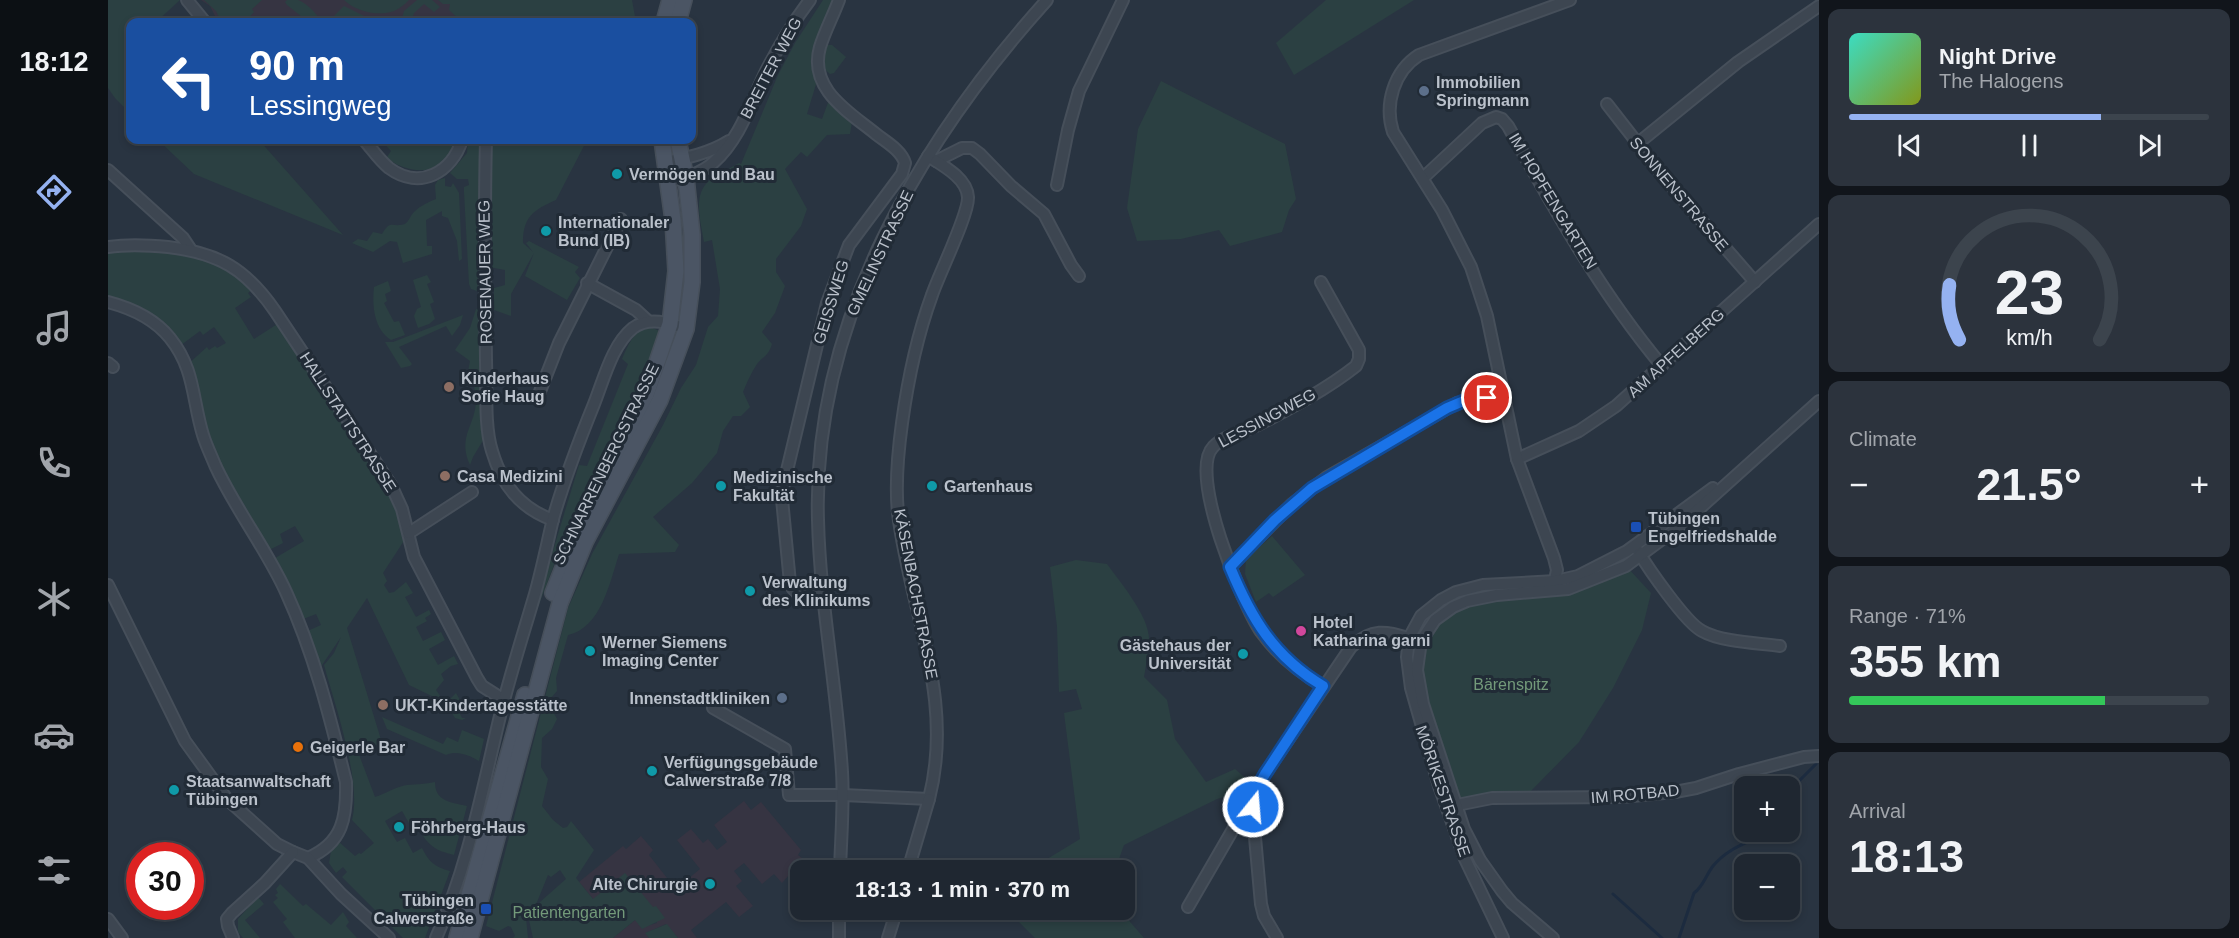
<!DOCTYPE html>
<html lang="en">
<head>
<meta charset="utf-8">
<style>
	body { margin:0; font-family:Arial,sans-serif; background:#2c333d; color:#f1f3f6; height:100vh; display:flex; flex-direction:column; font-size:22px; white-space:nowrap }
	* { box-sizing:border-box; margin:0 }
	p { font-size:20px; color:#a1a5ab }
	.icon { flex:none; width:33px; height:33px; fill:none; stroke:currentColor; stroke-width:2; stroke-linecap:round; stroke-linejoin:round }
	.map { position:relative; flex:1; overflow:hidden }
	.panel { display:flex; flex-direction:column; gap:9px; padding:9px; background:#11151b; width:420px }
	.panel>* { flex:none }
	.guide { position:absolute; left:18px; top:18px; width:570px; height:126px; border-radius:12px; box-shadow:0 3px 9px #0003,0 0 0 2px #3c444d; background:#1a4fa0; color:#fff; overflow:hidden }
	.buttons { position:absolute; left:1626px; top:776px; display:grid; gap:12px }
	.buttons a { display:grid; place-items:center; width:66px; height:66px; border-radius:12px; background:#1f2731; box-shadow:0 3px 9px #0003,0 0 0 2px #3c444d; font-size:30px }
	.speed { position:absolute; left:18px; top:842px; display:flex; gap:12px; font-size:30px; font-weight:700; text-align:center }
	.speed>* { display:grid; place-content:center; width:78px; height:78px; border-radius:50%; background:#1f2731; box-shadow:0 3px 9px #0003,0 0 0 2px #3c444d; line-height:1 }
	.speed .limit { border:9px solid #d22; background:#fff; color:#111 }
	.pin { position:absolute; display:grid; place-items:center; width:51px; height:51px; color:#fff; margin:-26px; border:3px solid #fff; border-radius:50%; box-shadow:0 2px 6px #0007 }
	.me { position:absolute; width:66px; margin:-33px; rotate:17deg; stroke-linejoin:round; filter:drop-shadow(0 0 4px #0008) }
	.turn { display:flex; align-items:center; gap:21px; height:126px; padding:0 24px; font-size:27px }
	.turn .icon { width:78px; height:78px; stroke-width:2.5 }
	.turn b { display:block; font-size:42px; line-height:51px }
	.big { font-size:45px; font-weight:700; line-height:1.1 }
	.panel .tile { flex:1; display:flex; flex-direction:column; justify-content:center; gap:9px; min-width:0; padding:0 21px; border-radius:12px; background:#2c333d }
	.panel .dial { align-items:center; gap:0 }
	.dial svg { height:156px; overflow:visible; fill:none; stroke:#3c444d; stroke-width:7; stroke-linecap:round; text-anchor:middle }
	.dial text { fill:#f1f3f6; stroke:none }
	.song { display:flex; align-items:center; gap:18px }
	.cover { width:72px; height:72px; border-radius:9px; background:linear-gradient(135deg,hsl(170 70% 55%),hsl(70 70% 35%)) }
	.played { height:6px; border-radius:3px; background:linear-gradient(90deg,#95b2f1 70%,#3c444d 70%) }
	.keys { display:flex; justify-content:space-around; direction:ltr }
	.heat { display:flex; justify-content:space-between; align-items:center; font-size:33px; direction:ltr }
	.charge { height:9px; border-radius:4px; background:linear-gradient(90deg,#34c759 71%,#3c444d 0) }
	.trip { position:absolute; left:682px; top:860px; width:345px; height:60px; border-radius:12px; background:#1f2731; box-shadow:0 3px 9px #0003,0 0 0 2px #3c444d; font-weight:700; line-height:60px; text-align:center }
	main { display:flex; flex:1; min-height:0 }
	.menu { display:flex; flex-direction:column; width:108px; justify-content:space-around; align-items:center; background:#0c1014; color:#a1a5ab }
	.menu .icon { width:42px; height:42px }
	.menu .selected { color:#95b2f1 }
	.menu b { font-size:27px; color:#f1f3f6 }
	.map>svg:first-child { display:block }
</style>
</head>
<body>
<main>
<nav class="menu">
<b>18:12</b>
<svg class="icon selected" aria-label="directions" viewBox="0 0 24 24"><path d="M12 3l9 9-9 9-9-9zM9 14v-3h6M13 9l2 2-2 2"/></svg>
<svg class="icon" aria-label="music" viewBox="0 0 24 24"><path d="M9 18V5l10-2v13"/><circle cx="6" cy="18" r="3"/><circle cx="16" cy="16" r="3"/></svg>
<svg class="icon" aria-label="phone" viewBox="0 0 24 24"><path d="M5 4h4l2 5-3 2q2 4 5 5l2-3 5 2v4C11 20 4 13 5 4z"/></svg>
<svg class="icon" aria-label="climate" viewBox="0 0 24 24"><path d="M12 3v18M4 7l16 10M4 17L20 7"/></svg>
<svg class="icon" aria-label="car" viewBox="0 0 24 24"><path d="M5 17H2v-5l4-1 3-4h7l3 4 3 1v5h-3M9 17h6M6 11h13"/><circle cx="7" cy="17" r="2"/><circle cx="17" cy="17" r="2"/></svg>
<svg class="icon" aria-label="filters" viewBox="0 0 24 24"><path d="M4 7h16M4 17h16"/><circle cx="9" cy="7" r="2"/><circle cx="15" cy="17" r="2"/></svg>
</nav>
<div class="map">
<svg width="1711" height="938" viewBox="0 0 1711 938">
	<rect width="100%" height="100%" fill="#293441"/>
	<g fill="#363442">
		<path d="M93,0h268l4,22h-255l-8,-16z"/>
		<path d="M636,801l7,9 10,-8 40,48 -3,5 5,4 -21,24 -8,-9 -12,10 -18,-21 -10,8 8,10 -6,5 17,20 -14,11 -13,-15 -35,28 6,8h-19l-12,-14 -20,9 3,5h-36l22,-18 11,6 11,-3 -4,-15 -60,-9 -14,-17 44,-36 3,3 15,-13 12,14 -4,5 18,23 -5,5 9,10 29,-24 -23,-29 14,-11 12,14 5,-4 9,11 10,-8 -13,-17z"/>
	</g>
	<g fill="#2b4042">
		<path d="M0,0h72l-24,22h-26v24l-4,4 4,3v60l-15,-15 -7,-10z"/>
		<path d="M96,0h58l-10,9 2,3 -8,9 2,1h-27l-5,-11z"/>
		<path d="M179,0c4,0 8,0 11,0 9,3 20,15 23,22h-17l2,-2 -19,-15 -2,-3z"/>
		<path d="M236,0h65c-4,4 -10,9 -15,11 -16,6 -39,0 -50,-11z"/>
		<path d="M309,0h15l8,7 -6,5 -10,-8 -10,9 -3,9h-10l3,-11z"/>
		<path d="M330,0h194l4,22h-174l-13,-12 1,-6h-7z"/>
		<path d="M715,0h13l-19,81 -10,33 15,5 7,-19 23,22 -2,12 -23,1 -20,22 -6,-5 -16,17 22,40 -6,17 -25,33v13l9,14 -10,27 -13,19 10,12c-4,13 -8,11 -15,20 -6,9 -10,18 -14,28l7,15 -9,9h-8l-10,15 -6,22 -25,30 -39,34 26,28 -4,7 -56,2c-9,28 -18,74 -51,81l-12,43 1,13 -7,8 1,9 6,11 -5,10 -10,9 -1,29 7,12 -6,27 11,14 10,8 4,-1 4,-6 23,29 -18,28 17,21 32,-26 28,34 3,-1 9,12 -23,11 -7,-9 -22,18h-80l-4,-18 11,-18 26,-23 -6,-9 -9,7 -3,-2 -11,27 -11,16 2,20h-15l2,-2 -4,-9 -3,-1 -9,5 -13,-5 82,-318 24,-54 71,-129 18,-37 15,-23 12,-38 10,-11 2,-27 -8,-49 -8,2c-3,-19 -12,-47 5,-61 9,-7 20,-12 30,-18l2,1 37,-89 17,-32z"/>
		<path d="M1218,0h88l-120,75 -18,-32z"/>
		<path d="M236,6l22,11 3,5h-41z"/>
		<path d="M720,45h4l14,12 -12,16 -4,1 -9,-8 3,-19z"/>
		<path d="M1053,81l124,63 11,55 -7,11 -7,22 -52,14 -11,-16 -38,9 -44,2 -10,-33 11,-79z"/>
		<path d="M50,140h101l84,95 -149,-61z"/>
		<path d="M273,140h76c-3,7 -6,16 -11,21 -15,15 -46,10 -59,-4l4,-6z"/>
		<path d="M360,140h15l-3,152 -9,-3 -2,-5 -5,-92v-5l5,-2 -1,-6h-11l-7,-6 17,-20z"/>
		<path d="M383,140h96l-31,60c-23,10 -33,17 -33,43l10,9 -7,-9 3,-2 50,26 -4,5 5,6 -13,22 -42,-24 9,-23 -23,41v22l-17,-6v-22l11,-3v-15l-16,-3 -1,-54z"/>
		<path d="M337,178v8l6,1 2,-4 6,10 3,66 -3,2 -2,-20 -9,-23 -6,-2v-5l-16,9 1,26h5v8l-29,9 -6,-21 -7,-1 -17,11 -21,-9 6,-4 9,2 6,-9 9,2c9,-15 10,-6 23,-10 5,-4 5,-8 9,-12 6,-6 14,-10 22,-13l-1,-14 3,-5z"/>
		<path d="M0,247l83,3 66,36 -9,7 3,4 -16,11 19,31 28,-18 109,164 18,48 -26,40 4,8 -3,4 5,8 5,-1 12,-10 7,11 -8,4 11,20 13,-7 2,4 -6,4 2,3 -11,6 7,14 18,-9 4,8 -16,9 9,16 16,-9 4,8 -7,2 -10,8 3,6 -8,10 5,7 -1,3 -31,-15 -42,-87 -20,30 35,115 -24,9 17,45c10,-3 22,-11 32,-12 10,-1 19,-1 28,-3 0,20 16,20 32,24l-13,49c-19,-5 -24,-8 -35,-25l-5,2 -12,-21 -17,10 12,21 8,-4 8,15 9,-5c7,14 13,19 28,23l-25,67h-22l-61,-61 5,-5 -4,-5 -7,6 -7,-10 2,-12 8,-9 16,14 4,-3 2,1 13,-11 -22,-23c10,-38 -17,-115 -28,-155l10,-12 7,-16 -23,34 -15,-38 18,-8 -5,-11 -18,7 -28,-60 34,-20 -9,-15 -15,8 3,9 -18,9 -49,-87 -30,-99 21,-19 2,3 6,-4 2,2 9,-5 -12,-16 -11,8 -3,-4 -23,17 -27,-27 -42,-19z"/>
		<path d="M319,275l4,7 -4,2 7,18 -4,2 5,15 -6,5 -11,4 -4,-12 3,-7 4,-2 -8,-27z"/>
		<path d="M280,281l3,10 -6,3 2,7 -3,2 10,19 5,-1 6,14 -14,5c-17,-11 -19,-34 -17,-53z"/>
		<path d="M368,309l6,1 -4,25 7,102 -12,20 -3,8c-13,-29 6,-40 6,-65 0,-8 -3,-16 -4,-24l-5,1 3,-16 -15,-11 15,-22z"/>
		<path d="M355,315l-3,10 -8,11 -6,-10 -47,21 13,17 -2,2 -9,2 -16,-26h8z"/>
		<path d="M539,325l16,8 -14,39 -89,177 -25,66 2,-12 42,-138 8,1 41,-102 -6,-5c6,-14 11,-26 25,-34z"/>
		<path d="M1164,536l33,39 -32,22 -4,-4 -13,9 -11,-28 1,-15z"/>
		<path d="M968,560l31,4c13,18 42,52 42,75 0,12 -3,26 -5,38l23,23 8,39 31,43 29,-13 22,19 -40,11 -93,46 -9,25h-86l51,-31 -16,-126 18,-4 -6,-20 -17,3 -2,-65 -7,-60z"/>
		<path d="M1518,566l25,27 -9,37 -29,58 -34,54 -51,52 -71,14 -39,-128 10,-51 25,-22z"/>
		<path d="M348,693l5,9 -5,4 6,12h4l-4,2 -7,-2 -9,-15z"/>
		<path d="M274,717l61,27 4,-7 11,5 4,-12 22,9 -5,22c-10,-6 -22,-11 -33,-6l-59,-26z"/>
		<path d="M172,884l23,22 3,-2 25,21 12,-13 6,10 -3,4 11,12h-62l-12,-16 4,-3 -14,-17 5,-4 -3,-3 3,-2 -2,-4z"/>
		<path d="M150,897l6,7 -19,16 15,18h-17l-5,-6v-13z"/>
		<path d="M898,909h113l25,29h-109z"/>
		<path d="M559,924l11,14h-29l-4,-5z"/>
	</g>
	<g fill="none" stroke-linecap="round" stroke-linejoin="round">
		<g stroke="#1c2b3f" stroke-width="3">
			<path d="M1682,796l5,-11 21,-21"/>
			<path d="M1505,894l49,44"/>
			<path d="M1571,938l15,-45c9,-6 12,-18 19,-27 15,-18 32,-22 52,-32l3,-3"/>
		</g>
		<g stroke="#464f5a" stroke-width="14">
			<g id="street">
				<path d="M79,0l18,22"/>
				<path d="M1499,104l60,77 88,101"/>
				<path d="M256,140c8,9 15,20 25,28 31,23 63,4 73,-28"/>
				<path d="M378,140c-2,73 -1,146 0,220 1,27 -2,66 6,91 10,34 28,57 61,69"/>
				<path d="M1529,144l101,-82 81,-56"/>
				<path d="M828,161l26,-13h10l8,6 31,32 33,28 27,51 8,11"/>
				<path d="M557,162c22,-4 45,-9 64,-21"/>
				<path d="M0,170l75,68 8,12"/>
				<path d="M1315,178l59,-55 14,-6 6,2 6,7c46,83 93,167 154,240"/>
				<path d="M559,182c17,-4 34,-8 47,-20 26,-23 37,-60 52,-91 13,-25 27,-49 44,-71"/>
				<path d="M949,185l11,-55 11,-39 44,-91"/>
				<path d="M0,247c20,-3 40,-2 60,0 51,6 78,22 107,64l116,174 11,24 12,48 63,121 5,8 22,14"/>
				<path d="M1213,282l38,68v9l-3,7c-29,23 -65,42 -98,59 -14,7 -34,10 -45,22 -25,26 29,157 48,185 16,22 39,41 62,54"/>
				<path d="M479,283l49,27 12,11"/>
				<path d="M0,302c23,6 46,16 62,36 25,31 22,61 33,97 3,10 8,20 12,30 20,44 51,83 71,127 28,61 44,125 60,190 1,35 -3,61 -38,76"/>
				<path d="M0,363l5,4"/>
				<path d="M431,394l20,-51 62,-124"/>
				<path d="M1409,459l62,-28 37,-25 203,-182"/>
				<path d="M301,533l63,-41"/>
				<path d="M1530,551c10,17 48,72 64,80 19,11 56,12 78,15"/>
				<path d="M1122,567l62,-63 35,-27 130,-74 47,-8"/>
				<path d="M0,585l77,156 42,58 50,45 16,8 15,6 33,36 48,44"/>
				<path d="M1445,590l4,-20 -3,-12 -37,-99 -30,-143 -16,-49 -29,-57 -49,-78c-9,-28 1,-61 26,-77l151,-55"/>
				<path d="M715,594c-15,2 -27,5 -33,-11l-8,-84 2,-16 43,-180 22,-58 53,-71 3,-11c-4,-13 -19,-21 -29,-29 -27,-22 -68,-45 -56,-87 5,-16 13,-31 19,-47"/>
				<path d="M605,708l72,41 4,46h54l86,4c26,-102 -19,-186 -31,-286 -3,-29 0,-61 4,-90 6,-44 15,-87 30,-128 7,-21 37,-81 36,-98 -1,-19 -26,-32 -40,-41"/>
				<path d="M1146,797l-1,18 8,89 3,12 13,22"/>
				<path d="M1344,810l10,-6 30,-6 129,-1 54,-5 21,-4 43,-14 65,-17 15,-1"/>
				<path d="M732,870c1,-33 4,-66 2,-98 -5,-85 -22,-168 -24,-252 -6,-197 101,-378 229,-520"/>
				<path d="M800,870l21,-71"/>
				<path d="M1080,907l77,-133 86,-127c23,-21 36,-15 64,-7"/>
				<path d="M731,909v29"/>
				<path d="M0,919l14,19"/>
				<path d="M125,938l-5,-12 -1,-7 5,-6 33,-30 28,-31"/>
				<path d="M328,938c32,-71 46,-147 64,-222 10,-41 23,-81 35,-122 7,-25 12,-50 18,-75 11,-39 26,-78 41,-115 10,-25 18,-59 39,-76 13,-10 30,-7 44,-2"/>
				<path d="M780,938l9,-29"/>
				<path d="M1395,938l-38,-79 -26,-73 -28,-98 -4,-31 2,-19 12,-22 20,-16 15,-8 27,-7 73,-4 22,-5 49,-25 86,-63"/>
				<path d="M1445,938l-41,-35 -10,-12 -22,-31 -16,-31 -41,-125 -6,-34 4,-29 14,-21 18,-13 14,-6 30,-6 71,-6 58,-23 54,-40 139,-125"/>
			</g>
		</g>
		<g stroke="#464f5a" stroke-width="18">
			<g id="secondary">
				<path d="M556,22l6,-22"/>
				<path d="M570,22l6,-22"/>
				<path d="M445,593l24,-60 69,-138 24,-71 6,-53 -3,-51 -11,-80"/>
				<path d="M349,938l68,-243"/>
				<path d="M362,938l90,-335 25,-61 75,-142 26,-71 6,-47v-47l-6,-57 -8,-38"/>
			</g>
		</g>
		<use href="#street" stroke="#3d4651" stroke-width="10"/>
		<use href="#secondary" stroke="#4b5564" stroke-width="15"/>
	</g>
	<g fill="none" stroke-linecap="round" stroke-linejoin="round">
		<g stroke="#114b97" stroke-width="15">
			<path id="route" d="M1145,807l4,-19 8,-14 58,-88c-49,-29 -72,-68 -93,-119l45,-47 37,-32 135,-80 19,-8 21,-2"/>
		</g>
		<use href="#route" stroke="#1a73e8" stroke-width="10"/>
	</g>
	<g fill="#5c6f8a" stroke="#212b36" stroke-width="2">
		<circle cx="1316" cy="91" r="6"/>
		<circle cx="674" cy="698" r="6"/>
	</g>
	<g fill="#0f9aa8" stroke="#212b36" stroke-width="2">
		<circle cx="509" cy="174" r="6"/>
		<circle cx="438" cy="231" r="6"/>
		<circle cx="613" cy="486" r="6"/>
		<circle cx="824" cy="486" r="6"/>
		<circle cx="642" cy="591" r="6"/>
		<circle cx="482" cy="651" r="6"/>
		<circle cx="1135" cy="654" r="6"/>
		<circle cx="544" cy="771" r="6"/>
		<circle cx="66" cy="790" r="6"/>
		<circle cx="291" cy="827" r="6"/>
		<circle cx="602" cy="884" r="6"/>
	</g>
	<g fill="#8d6e63" stroke="#212b36" stroke-width="2">
		<circle cx="341" cy="387" r="6"/>
		<circle cx="337" cy="476" r="6"/>
		<circle cx="275" cy="705" r="6"/>
	</g>
	<g fill="#1a4fb4" stroke="#212b36" stroke-width="2">
		<rect x="1522" y="521" width="12" height="12" rx="3"/>
		<rect x="372" y="903" width="12" height="12" rx="3"/>
	</g>
	<circle fill="#d1479c" stroke="#212b36" stroke-width="2" cx="1193" cy="631" r="6"/>
	<circle fill="#e8710a" stroke="#212b36" stroke-width="2" cx="190" cy="747" r="6"/>
	<g text-anchor="middle" dominant-baseline="central" stroke-width="6" stroke-linejoin="round" paint-order="stroke">
		<g font-size="16" fill="#bac1cb" stroke="#212b36">
			<text transform="translate(663 68) rotate(-62)">BREITER WEG</text>
			<text transform="translate(1571 194) rotate(50)">SONNENSTRASSE</text>
			<text transform="translate(1445 201) rotate(59)">IM HOPFENGARTEN</text>
			<text transform="translate(772 253) rotate(-65)">GMELINSTRASSE</text>
			<text transform="translate(377 272) rotate(-91)">ROSENAUER WEG</text>
			<text transform="translate(723 302) rotate(-73)">GEISSWEG</text>
			<text transform="translate(1568 353) rotate(-42)">AM APFELBERG</text>
			<text transform="translate(1159 418) rotate(-28)">LESSINGWEG</text>
			<text transform="translate(240 422) rotate(57)">HALLSTATTSTRASSE</text>
			<text transform="translate(498 464) rotate(-64)">SCHNARRENBERGSTRASSE</text>
			<text transform="translate(808 594) rotate(79)">KÄSENBACHSTRASSE</text>
			<text transform="translate(1335 791) rotate(71)">MÖRIKESTRASSE</text>
			<text transform="translate(1527 794) rotate(-5)">IM ROTBAD</text>
		</g>
		<g font-size="16" font-weight="bold" fill="#bac1cb" stroke="#212b36" text-anchor="start">
			<text x="1328" y="82">Immobilien<tspan x="1328" dy="18">Springmann</tspan></text>
			<text x="521" y="174">Vermögen und Bau</text>
			<text x="450" y="222">Internationaler<tspan x="450" dy="18">Bund (IB)</tspan></text>
			<text x="353" y="378">Kinderhaus<tspan x="353" dy="18">Sofie Haug</tspan></text>
			<text x="349" y="476">Casa Medizini</text>
			<text x="625" y="477">Medizinische<tspan x="625" dy="18">Fakultät</tspan></text>
			<text x="836" y="486">Gartenhaus</text>
			<text x="1540" y="518">Tübingen<tspan x="1540" dy="18">Engelfriedshalde</tspan></text>
			<text x="654" y="582">Verwaltung<tspan x="654" dy="18">des Klinikums</tspan></text>
			<text x="1205" y="622">Hotel<tspan x="1205" dy="18">Katharina garni</tspan></text>
			<text x="494" y="642">Werner Siemens<tspan x="494" dy="18">Imaging Center</tspan></text>
			<text x="1123" y="645" text-anchor="end">Gästehaus der<tspan x="1123" dy="18">Universität</tspan></text>
			<text x="662" y="698" text-anchor="end">Innenstadtkliniken</text>
			<text x="287" y="705">UKT-Kindertagesstätte</text>
			<text x="202" y="747">Geigerle Bar</text>
			<text x="556" y="762">Verfügungsgebäude<tspan x="556" dy="18">Calwerstraße 7/8</tspan></text>
			<text x="78" y="781">Staatsanwaltschaft<tspan x="78" dy="18">Tübingen</tspan></text>
			<text x="303" y="827">Föhrberg-Haus</text>
			<text x="590" y="884" text-anchor="end">Alte Chirurgie</text>
			<text x="366" y="900" text-anchor="end">Tübingen<tspan x="366" dy="18">Calwerstraße</tspan></text>
		</g>
		<g font-size="16" fill="#739a7a" stroke="#212b36">
			<text x="1403" y="684">Bärenspitz</text>
			<text x="461" y="912">Patientengarten</text>
		</g>
	</g>
</svg>
<div class="buttons">
<a>+</a>
<a>−</a>
</div>
<div class="speed"><div class="limit">30</div></div>
<div class="pin" style="left:1379px;top:398px;background:#d93025"><svg class="icon" aria-label="arrive" viewBox="0 0 24 24"><path d="M6 21V4h12l-3 4 3 4H6"/></svg></div>
<svg class="me" style="left:1145px;top:807px" viewBox="-20 -20 40 40"><circle r="17" fill="#1a73e8" stroke="#fff" stroke-width="3"/><path d="M0-11L8 9 0 5-8 9z" fill="#fff"/></svg>
<div class="trip">18:13 · 1 min · 370 m</div>
<div class="guide">
<div class="turn"><svg class="icon" aria-label="left" viewBox="0 0 24 24"><path d="M17 20v-9H6M10 6l-5 5 5 5"/></svg><div><b>90 m</b>Lessingweg</div></div>
</div>
</div>
<section class="panel">
<div class="tile">
<div class="song"><i class="cover"></i><div><b>Night Drive</b><p>The Halogens</p></div></div>
<div class="played"></div>
<div class="keys"><svg class="icon" aria-label="previous" viewBox="0 0 24 24"><path d="M18 5L8 12l10 7zM5 5v14"/></svg><svg class="icon" aria-label="pause" viewBox="0 0 24 24"><path d="M8 5v14M16 5v14"/></svg><svg class="icon" aria-label="next" viewBox="0 0 24 24"><path d="M6 5l10 7-10 7zM19 5v14"/></svg></div>
</div>
<div class="tile dial"><svg viewBox="0 0 100 80">
<path d="M14 69A42 42 0 1 1 86 69"/>
<path d="M14 69A42 42 0 0 1 9 41" stroke="#95b2f1"/>
<text x="50" y="56" font-size="32" font-weight="700">23</text>
<text x="50" y="72" font-size="11">km/h</text>
</svg></div>
<div class="tile"><p>Climate</p>
<div class="heat"><a>−</a><b class="big">21.5°</b><a>+</a></div>
</div>
<div class="tile"><p>Range · 71%</p><b class="big">355 km</b><div class="charge"></div></div>
<div class="tile"><p>Arrival</p><b class="big">18:13</b></div>
</section>
</main>
</body>
</html>
